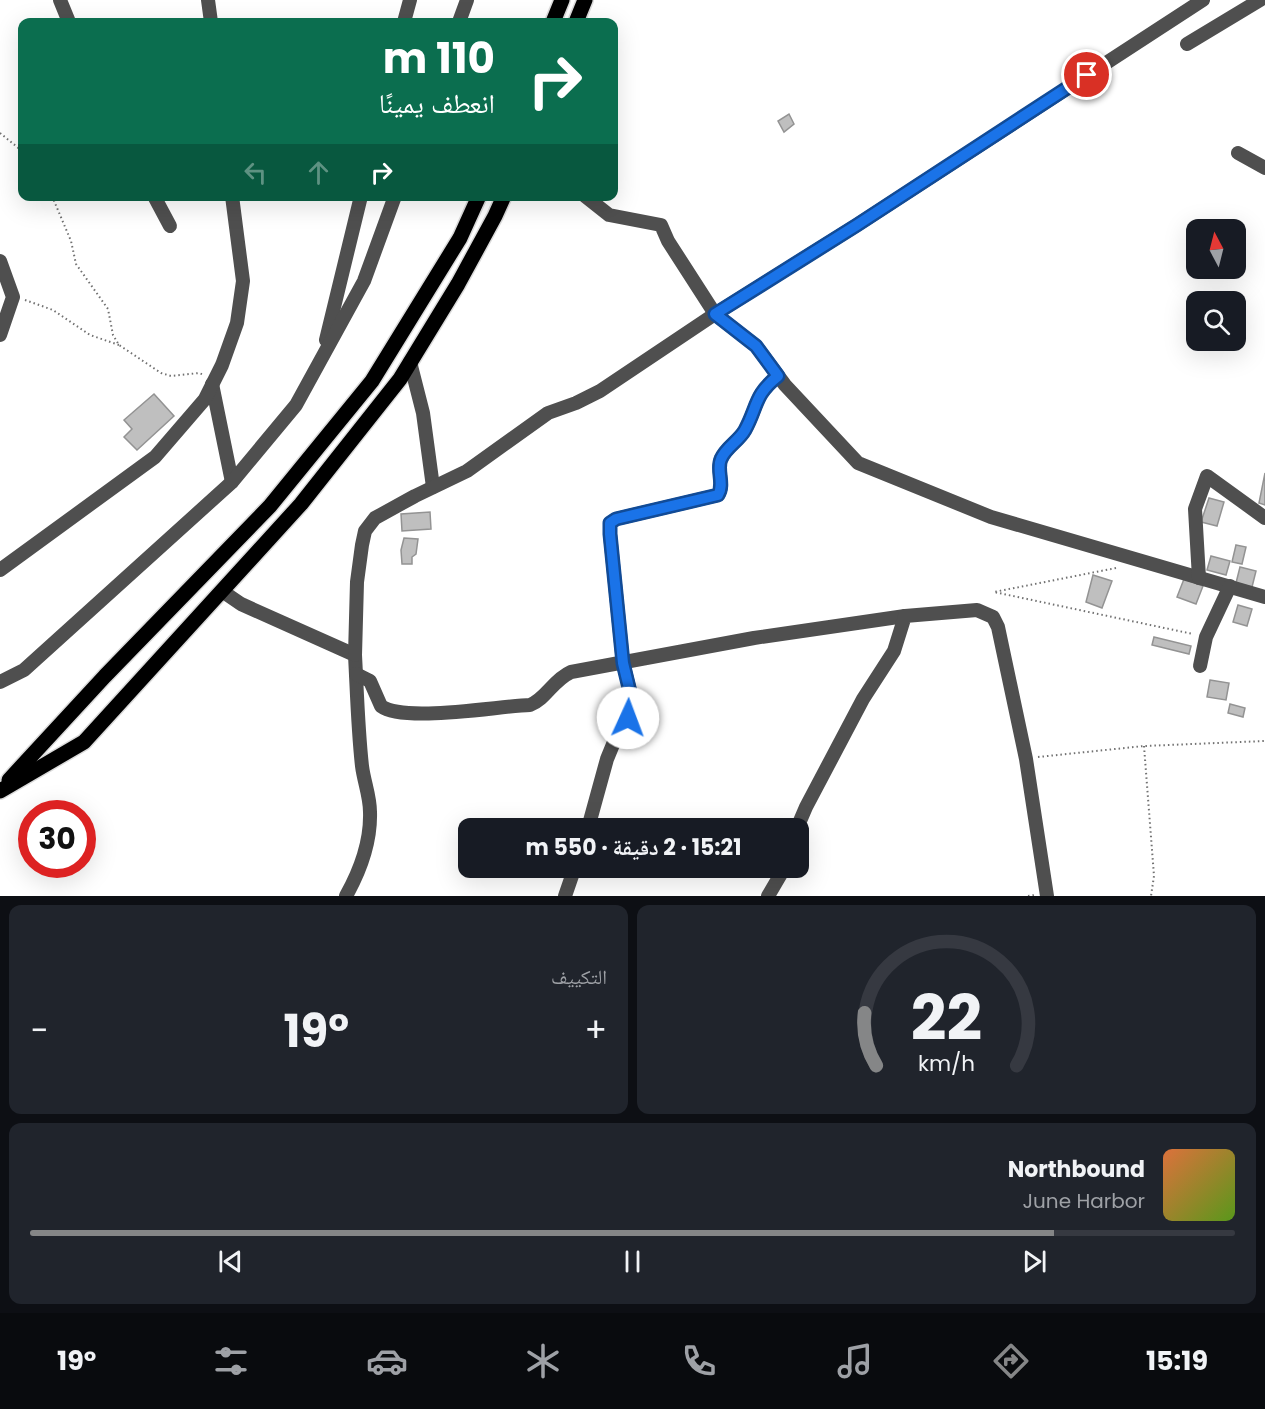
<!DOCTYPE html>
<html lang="ar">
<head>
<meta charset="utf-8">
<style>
	body { margin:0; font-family:Poppins,"Noto Naskh Arabic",sans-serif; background:#20242c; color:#f1f3f6; direction:rtl; height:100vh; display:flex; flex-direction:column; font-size:22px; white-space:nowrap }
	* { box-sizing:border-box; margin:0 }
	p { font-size:20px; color:#9ea1a6 }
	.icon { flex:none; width:33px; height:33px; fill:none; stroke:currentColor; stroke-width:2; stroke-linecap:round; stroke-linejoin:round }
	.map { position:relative; height:896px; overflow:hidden; direction:ltr }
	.side { display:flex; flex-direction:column; gap:9px; padding:9px; background:#0d0f14; flex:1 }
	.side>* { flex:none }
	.banner { position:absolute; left:18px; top:18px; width:600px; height:183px; border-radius:12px; box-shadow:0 6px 24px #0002; direction:rtl; background:#0b6e4f; color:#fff; overflow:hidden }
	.needle { width:39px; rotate:353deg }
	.buttons { position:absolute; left:1186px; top:219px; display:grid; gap:12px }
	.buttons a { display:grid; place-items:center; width:60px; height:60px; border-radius:12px; background:#171b24; box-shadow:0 6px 24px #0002; font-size:30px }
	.speed { position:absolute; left:18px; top:800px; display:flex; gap:12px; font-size:30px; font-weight:700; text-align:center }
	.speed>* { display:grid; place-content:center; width:78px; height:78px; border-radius:50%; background:#171b24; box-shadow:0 6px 24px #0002; line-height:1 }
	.speed .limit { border:9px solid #d22; background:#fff; color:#111 }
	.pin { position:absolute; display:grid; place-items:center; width:51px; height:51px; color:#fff; margin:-26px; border:3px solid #fff; border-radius:50%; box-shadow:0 2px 6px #0007 }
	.me { position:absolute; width:66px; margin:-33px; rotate:2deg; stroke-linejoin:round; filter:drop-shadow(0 0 4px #0008) }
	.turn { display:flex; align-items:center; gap:21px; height:126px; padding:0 24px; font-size:27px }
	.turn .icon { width:78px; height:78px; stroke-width:2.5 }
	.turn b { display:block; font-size:42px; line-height:51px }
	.lanes { display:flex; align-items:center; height:57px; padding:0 24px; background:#0003; justify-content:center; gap:30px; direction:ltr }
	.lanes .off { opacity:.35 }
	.big { font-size:45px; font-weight:700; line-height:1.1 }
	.side .tile { flex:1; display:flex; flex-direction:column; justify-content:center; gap:9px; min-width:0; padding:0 21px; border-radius:12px; background:#20242c }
	.side .dial { align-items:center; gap:0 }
	.dial svg { height:156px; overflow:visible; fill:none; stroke:#363941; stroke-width:7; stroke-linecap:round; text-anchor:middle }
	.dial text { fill:#f1f3f6; stroke:none }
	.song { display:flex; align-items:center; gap:18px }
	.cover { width:72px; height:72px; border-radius:9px; background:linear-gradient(135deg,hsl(20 70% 55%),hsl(90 70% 35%)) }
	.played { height:6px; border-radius:3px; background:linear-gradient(90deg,#858687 85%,#363941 85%) }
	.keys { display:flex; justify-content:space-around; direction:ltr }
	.heat { display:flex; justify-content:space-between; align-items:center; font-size:33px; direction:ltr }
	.side .tiles { flex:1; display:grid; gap:9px; grid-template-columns:1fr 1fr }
	.tile:last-child { grid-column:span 2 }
	.trip { position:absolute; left:458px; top:818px; width:351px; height:60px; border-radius:12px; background:#171b24; box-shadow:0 6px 24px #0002; font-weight:700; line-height:60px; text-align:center; direction:rtl }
	.tabs { display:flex; height:96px; justify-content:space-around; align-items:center; background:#090b0e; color:#9ea1a6 }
	.tabs .icon { width:42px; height:42px }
	.tabs .selected { color:#858687 }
	.tabs b { font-size:27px; color:#f1f3f6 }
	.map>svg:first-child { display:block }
</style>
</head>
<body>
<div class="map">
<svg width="1265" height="896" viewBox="0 0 1265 896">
	<rect width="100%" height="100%" fill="#fff"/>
	<g fill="#bfbfbf" stroke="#939393" stroke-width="1.5">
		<path d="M789,114l5,10 -10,8 -6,-11z"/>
		<path d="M154,394l20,22 -37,34 -13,-13 8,-8 -8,-9z"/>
		<path d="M1265,473v32l-6,-2z"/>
		<path d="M1209,498l15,4 -7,24 -16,-4z"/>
		<path d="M430,512l1,17 -29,2 -1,-17z"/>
		<path d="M404,538l14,1 -2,15 -4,3v7h-10l-1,-14z"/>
		<path d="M1236,545l10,2 -4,17 -10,-2z"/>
		<path d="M1211,556l19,5 -4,14 -19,-5z"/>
		<path d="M1240,567l16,4 -4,16 -16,-4z"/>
		<path d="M1093,575l19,6 -10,27 -16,-6z"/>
		<path d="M1184,579l19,7 -7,18 -19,-7z"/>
		<path d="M1238,605l14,4 -5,17 -14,-4z"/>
		<path d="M1154,637l37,9 -2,8 -37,-9z"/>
		<path d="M1210,680l19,3 -3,17 -19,-3z"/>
		<path d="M1230,704l15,4 -2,9 -15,-4z"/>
	</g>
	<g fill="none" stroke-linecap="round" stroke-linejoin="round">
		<g stroke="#dbdbdb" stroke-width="18">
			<g id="major">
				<path d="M553,22l9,-22"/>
				<path d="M576,22l9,-22"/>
				<path d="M9,780l96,-104 165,-170 102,-125 88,-143 19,-42"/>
				<path d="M0,791l84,-49 217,-238 99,-125 58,-95 37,-68 9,-20"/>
			</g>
		</g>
		<g stroke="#717171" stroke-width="2" stroke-dasharray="1.5 3" stroke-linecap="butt">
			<path d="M0,133l22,18"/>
			<path d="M52,196l19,45 5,23 32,45 5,26 6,10 42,28 10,3 28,-3 5,2"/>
			<path d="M25,300l28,10 37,25 29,10"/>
			<path d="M1116,568l-122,24 199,42"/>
			<path d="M1144,746l10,130 -3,20"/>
			<path d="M1038,757l106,-11 121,-5"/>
			<path d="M1028,896l7,-1"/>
		</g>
		<g stroke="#4f4f4f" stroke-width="14">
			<path d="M60,0l9,22"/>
			<path d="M208,0l3,22"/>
			<path d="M404,22l6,-22"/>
			<path d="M459,22l8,-22"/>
			<path d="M1187,44l73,-44"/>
			<path d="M1238,153l27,15"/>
			<path d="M154,196l16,30"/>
			<path d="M585,196l24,19 52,10 7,16 47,73 41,32 29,39 73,78 133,54 274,80"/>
			<path d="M0,261l13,36 -13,38"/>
			<path d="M326,340l35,-144"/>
			<path d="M410,362l13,51 10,74"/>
			<path d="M212,384l20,98"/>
			<path d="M0,570l155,-113 50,-58 17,-34 15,-42 6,-42 -11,-85"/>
			<path d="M1199,578l-4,-69 12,-33 58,42"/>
			<path d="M222,591l19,13 114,51c2,37 3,75 7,111 2,16 8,30 8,46 1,30 -10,59 -24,84"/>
			<path d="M355,655l2,-73 5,-37 3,-14 10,-13 40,-22 52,-25 81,-58 28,-10 24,-12 115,-77 142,-89 346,-225"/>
			<path d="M1200,666l6,-29 24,-51"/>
			<path d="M356,674l14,7 11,25c23,17 117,0 149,-1 16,-6 23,-25 41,-33l183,-34 151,-22"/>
			<path d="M0,682l24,-12 208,-188 64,-77 68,-124 31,-85"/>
			<path d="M588,828l19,-69 7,-17 14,-24 3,-15 -1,-12 -7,-28 -13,-129v-11l6,-4 102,-24c7,-11 -2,-25 3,-36 5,-12 18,-18 24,-29 13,-24 9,-35 33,-54"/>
			<path d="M797,828l9,-21 57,-108 31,-48 11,-35 72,-6 16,7 5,10 28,132 21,137"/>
			<path d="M565,896l10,-29"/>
			<path d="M768,896l17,-29"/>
		</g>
		<use href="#major" stroke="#000" stroke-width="15"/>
	</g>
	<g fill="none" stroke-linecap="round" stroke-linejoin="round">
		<g stroke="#114b97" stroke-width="15">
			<path id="route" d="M628,718l2,-26 -7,-29 -13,-129v-11l6,-4 102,-24c7,-11 -2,-25 3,-36 5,-12 18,-18 24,-29 13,-24 9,-35 33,-54l-22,-30 -41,-32 142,-89 230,-150"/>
		</g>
		<use href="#route" stroke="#1a73e8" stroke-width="10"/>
	</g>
</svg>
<div class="buttons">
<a><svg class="needle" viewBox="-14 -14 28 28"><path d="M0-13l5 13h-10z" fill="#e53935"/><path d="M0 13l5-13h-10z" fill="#9ea1a6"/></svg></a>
<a><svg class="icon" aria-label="search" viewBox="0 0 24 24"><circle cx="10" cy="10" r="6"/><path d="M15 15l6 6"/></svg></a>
</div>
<div class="speed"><div class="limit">30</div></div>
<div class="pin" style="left:1087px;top:75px;background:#d93025"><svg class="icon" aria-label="arrive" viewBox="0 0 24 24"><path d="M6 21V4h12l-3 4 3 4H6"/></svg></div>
<svg class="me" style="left:628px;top:718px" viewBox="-20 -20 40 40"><circle r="19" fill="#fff"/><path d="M0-13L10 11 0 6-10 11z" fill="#1a73e8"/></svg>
<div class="trip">15:21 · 2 دقيقة · 550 m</div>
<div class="banner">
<div class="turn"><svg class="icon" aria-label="right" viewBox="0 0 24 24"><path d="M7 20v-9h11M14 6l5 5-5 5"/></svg><div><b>110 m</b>انعطف يمينًا</div></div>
<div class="lanes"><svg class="icon off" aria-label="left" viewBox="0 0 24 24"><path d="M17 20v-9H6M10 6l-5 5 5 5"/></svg><svg class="icon off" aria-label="ahead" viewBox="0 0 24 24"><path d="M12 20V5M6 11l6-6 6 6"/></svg><svg class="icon" aria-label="right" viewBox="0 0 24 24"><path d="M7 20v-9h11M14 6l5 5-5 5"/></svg></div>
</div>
</div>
<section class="side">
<div class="tiles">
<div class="tile dial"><svg viewBox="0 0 100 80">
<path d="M14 69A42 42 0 1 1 86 69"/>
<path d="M14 69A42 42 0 0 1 8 42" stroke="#858687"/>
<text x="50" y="56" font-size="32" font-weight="700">22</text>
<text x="50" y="72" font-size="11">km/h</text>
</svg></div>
<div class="tile"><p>التكييف</p>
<div class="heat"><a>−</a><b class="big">19°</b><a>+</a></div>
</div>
<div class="tile">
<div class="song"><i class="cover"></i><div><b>Northbound</b><p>June Harbor</p></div></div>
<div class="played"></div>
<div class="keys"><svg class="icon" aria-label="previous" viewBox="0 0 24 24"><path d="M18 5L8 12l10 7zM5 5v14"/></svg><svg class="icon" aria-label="pause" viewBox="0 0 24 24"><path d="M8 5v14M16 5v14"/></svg><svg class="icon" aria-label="next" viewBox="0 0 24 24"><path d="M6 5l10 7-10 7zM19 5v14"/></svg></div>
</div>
</div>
</section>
<nav class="tabs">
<b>15:19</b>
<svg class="icon selected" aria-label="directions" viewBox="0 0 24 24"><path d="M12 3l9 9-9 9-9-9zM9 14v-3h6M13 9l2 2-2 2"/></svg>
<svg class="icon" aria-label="music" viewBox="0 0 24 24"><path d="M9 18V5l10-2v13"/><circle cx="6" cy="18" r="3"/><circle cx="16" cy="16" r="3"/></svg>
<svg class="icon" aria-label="phone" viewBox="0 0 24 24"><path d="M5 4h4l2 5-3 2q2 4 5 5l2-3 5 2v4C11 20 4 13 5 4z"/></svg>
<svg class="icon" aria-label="climate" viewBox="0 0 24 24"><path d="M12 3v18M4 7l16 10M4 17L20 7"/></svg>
<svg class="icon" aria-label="car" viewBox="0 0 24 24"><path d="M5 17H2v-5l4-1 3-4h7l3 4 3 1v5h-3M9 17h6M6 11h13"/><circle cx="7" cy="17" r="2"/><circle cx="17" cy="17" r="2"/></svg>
<svg class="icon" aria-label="filters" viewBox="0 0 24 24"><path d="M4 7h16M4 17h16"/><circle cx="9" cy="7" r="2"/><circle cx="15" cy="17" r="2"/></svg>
<b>19°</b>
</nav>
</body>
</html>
